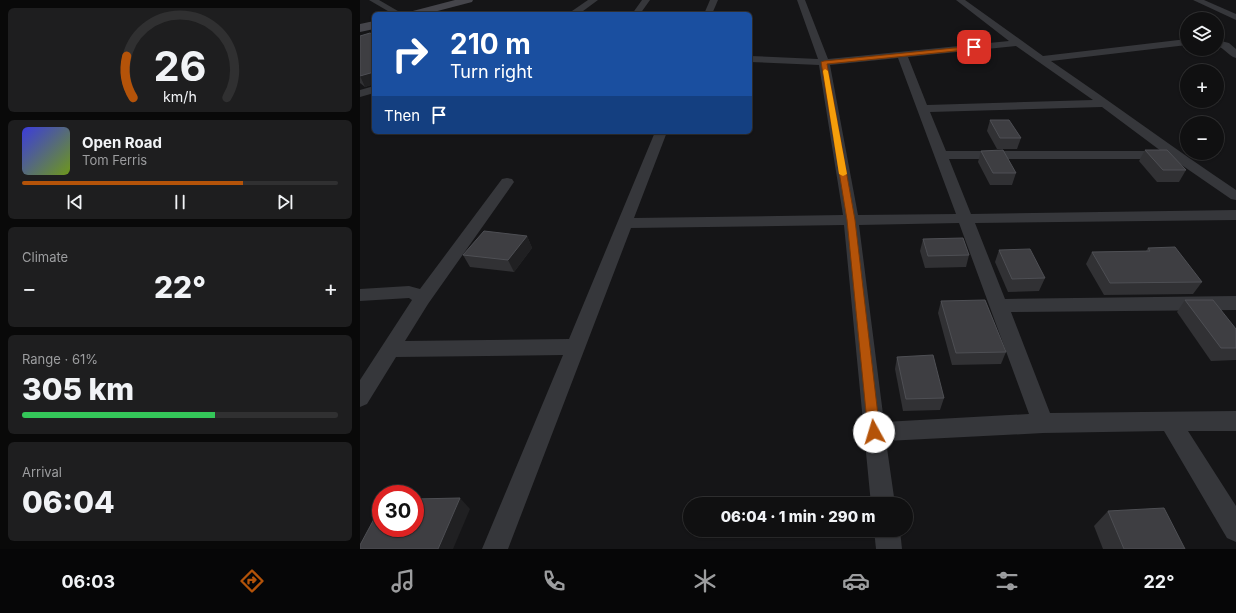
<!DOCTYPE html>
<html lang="en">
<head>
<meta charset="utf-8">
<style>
	body { margin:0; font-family:Inter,sans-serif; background:#1e1e1f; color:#f1f3f6; height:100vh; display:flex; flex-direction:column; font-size:15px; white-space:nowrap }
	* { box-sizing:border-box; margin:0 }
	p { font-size:13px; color:#9c9d9f }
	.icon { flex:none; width:22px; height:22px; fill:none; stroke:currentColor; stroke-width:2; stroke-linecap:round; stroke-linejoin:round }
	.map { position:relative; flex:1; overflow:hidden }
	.sheet { display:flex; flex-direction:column; gap:8px; padding:8px; background:#090909; width:360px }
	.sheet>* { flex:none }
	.guide { position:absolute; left:12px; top:12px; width:380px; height:122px; border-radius:6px; box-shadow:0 1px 3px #0004,0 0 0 1px #303031; background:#1a4fa0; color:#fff; overflow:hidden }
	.buttons { position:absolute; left:820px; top:12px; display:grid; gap:8px }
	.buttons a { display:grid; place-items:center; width:44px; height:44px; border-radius:50%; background:#101011; box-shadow:0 1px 3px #0004,0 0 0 1px #303031; font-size:20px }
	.speed { position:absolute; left:12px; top:485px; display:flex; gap:8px; font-size:20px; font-weight:700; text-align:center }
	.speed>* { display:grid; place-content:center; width:52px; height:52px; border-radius:50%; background:#101011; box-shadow:0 1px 3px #0004,0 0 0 1px #303031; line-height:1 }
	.speed .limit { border:6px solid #d22; background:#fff; color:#111 }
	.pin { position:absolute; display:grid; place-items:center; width:34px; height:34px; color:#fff; margin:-17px; border-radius:8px; box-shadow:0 2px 6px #0006 }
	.me { position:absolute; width:44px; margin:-22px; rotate:354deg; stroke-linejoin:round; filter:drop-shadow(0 0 3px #0008) }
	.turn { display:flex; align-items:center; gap:14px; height:84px; padding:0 12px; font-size:18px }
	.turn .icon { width:52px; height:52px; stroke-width:2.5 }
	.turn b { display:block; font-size:28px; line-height:34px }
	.then { display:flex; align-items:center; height:38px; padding:0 12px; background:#0003; gap:8px; font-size:15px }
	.big { font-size:30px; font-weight:800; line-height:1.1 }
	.sheet .widget { flex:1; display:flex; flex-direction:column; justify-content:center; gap:6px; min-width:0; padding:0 14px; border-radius:6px; background:#1e1e1f }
	.sheet .dial { align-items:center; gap:0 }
	.dial svg { height:104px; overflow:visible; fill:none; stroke:#303031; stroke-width:7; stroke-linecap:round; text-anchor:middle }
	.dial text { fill:#f1f3f6; stroke:none }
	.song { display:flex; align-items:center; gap:12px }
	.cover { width:48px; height:48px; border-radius:6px; background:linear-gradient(135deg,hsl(240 70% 55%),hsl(80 70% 35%)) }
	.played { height:4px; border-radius:2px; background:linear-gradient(90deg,#b45309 70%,#303031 70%) }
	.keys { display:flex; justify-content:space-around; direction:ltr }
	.heat { display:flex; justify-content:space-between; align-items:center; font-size:22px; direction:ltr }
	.charge { height:6px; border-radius:3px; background:linear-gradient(90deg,#34c759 61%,#303031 0) }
	.trip { position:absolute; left:323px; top:497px; width:230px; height:40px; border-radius:20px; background:#101011; box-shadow:0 1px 3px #0004,0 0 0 1px #303031; font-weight:800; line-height:40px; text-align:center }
	.tab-bar { display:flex; height:64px; justify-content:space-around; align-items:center; background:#060607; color:#9c9d9f }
	.tab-bar .icon { width:28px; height:28px }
	.tab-bar .selected { color:#b45309 }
	.tab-bar b { font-size:18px; color:#f1f3f6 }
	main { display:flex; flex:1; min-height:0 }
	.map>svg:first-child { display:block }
</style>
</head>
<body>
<main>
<section class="sheet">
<div class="widget dial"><svg viewBox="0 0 100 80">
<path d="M14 69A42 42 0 1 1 86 69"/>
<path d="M14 69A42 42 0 0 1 9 37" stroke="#b45309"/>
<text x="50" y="56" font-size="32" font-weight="700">26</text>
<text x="50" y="72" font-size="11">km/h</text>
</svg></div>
<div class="widget">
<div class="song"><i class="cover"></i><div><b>Open Road</b><p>Tom Ferris</p></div></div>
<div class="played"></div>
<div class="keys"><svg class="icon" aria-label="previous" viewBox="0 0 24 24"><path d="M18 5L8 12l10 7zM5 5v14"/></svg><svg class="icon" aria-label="pause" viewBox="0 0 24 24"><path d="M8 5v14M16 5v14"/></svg><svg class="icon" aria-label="next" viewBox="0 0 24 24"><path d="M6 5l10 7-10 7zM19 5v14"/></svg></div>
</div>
<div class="widget"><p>Climate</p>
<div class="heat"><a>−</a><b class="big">22°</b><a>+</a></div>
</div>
<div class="widget"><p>Range · 61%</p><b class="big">305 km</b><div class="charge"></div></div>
<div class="widget"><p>Arrival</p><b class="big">06:04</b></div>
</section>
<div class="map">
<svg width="876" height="549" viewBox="0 0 876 549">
	<rect width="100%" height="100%" fill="#151517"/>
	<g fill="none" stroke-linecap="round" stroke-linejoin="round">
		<g fill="#36373b" fill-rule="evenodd">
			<path d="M9,0h10l24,14h-10z"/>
			<path d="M228,0h10l-19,14h-8l1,-3z"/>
			<path d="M282,0h8l-10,14h-8z"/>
			<path d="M350,0h8l-6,14h-8z"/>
			<path d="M437,0h8l23,59 181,-18 -53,-41h9l78,56 144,-17v6l-136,16c62,42 122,87 185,129v10l-5,-1 -61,-42 -5,2h-216l22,55 265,-4v10l-261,3 30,76 231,-3v14l-225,2 39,101 186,-2v20h-48l48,75v36l-9,-4 -63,-107 -121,2 -157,8 9,63h-24l-27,-279 -213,3 -123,321h-26l81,-194 -167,2 -29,47 -7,3v-27l52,-80 -3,-2 -49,3v-12l49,-3 11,3 82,-110 5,-1 5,1 2,3 -86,122 -23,37 164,-2 86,-207h12l-33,86 209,-3 -24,-150 -69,-3v-6l68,3zM656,46l77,54 -166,5 -19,-48zM538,58l58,156 -98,1 -28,-150zM742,107l59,44h-215l-16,-39zM599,223l70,191 -145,8 -25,-197z"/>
			<path d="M833,0h11l32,14v6z"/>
			<path d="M857,40l12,3 7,6v9c-8,-2 -11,-10 -19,-12z"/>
			<path d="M14,86v7l-14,4v-7z"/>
			<path d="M514,530h26l2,19h-26z"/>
		</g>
		<g fill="#45454b" fill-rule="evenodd">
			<path d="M95,0h18l-1,2 -46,12h-19l2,-2z"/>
			<path d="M14,21v8l-14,3v-8z"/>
		</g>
	</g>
	<g fill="#313134">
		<path d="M14,35v49l-9,3 -5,-4v-47z"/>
		<path d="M630,120l31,18 -4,11h-20l-10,-18z"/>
		<path d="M785,150l41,20 -7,12h-22l-18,-21z"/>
		<path d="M621,151l35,22 -4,12h-22l-12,-23z"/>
		<path d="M167,236l5,12 -18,24 -44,-5 -7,-12z"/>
		<path d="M563,239l46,16 -3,12 -41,1 -5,-17z"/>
		<path d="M788,248l54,34 -9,12 -89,1 -18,-31 6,-12 54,-1z"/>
		<path d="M639,250l46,28 -6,13 -31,1 -13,-30z"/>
		<path d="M825,300l51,29v31l-25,1 -34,-49z"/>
		<path d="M581,301l65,51 -5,12 -49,1 -14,-52z"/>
		<path d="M537,357l47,41 -4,12 -37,1 -8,-42z"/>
		<path d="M748,511l77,38h-82l-9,-23z"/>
	</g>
	<g fill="#202022">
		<path d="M14,72v12l-9,3 -5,-11z"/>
		<path d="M167,236l5,12 -18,24 -6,-12z"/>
		<path d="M100,498l10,11 -17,40h-15z"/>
	</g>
	<g fill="#3e3e42" stroke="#4e4f54">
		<path d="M10,33l4,2v37l-14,4v-40z"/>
		<path d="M630,120h19l12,18h-21z"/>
		<path d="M643,150l13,23h-23l-12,-22z"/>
		<path d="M785,150h22l19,20h-23z"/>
		<path d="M124,231l43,5 -19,24 -45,-5z"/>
		<path d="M603,238l6,17 -41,1 -5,-17z"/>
		<path d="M815,247l27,35 -92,1 -18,-31 58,-1 -2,-3z"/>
		<path d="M670,249l15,29 -33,1 -13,-29z"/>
		<path d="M625,300l21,52 -50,1 -15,-52z"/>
		<path d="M825,300h28l23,29v19h-15z"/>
		<path d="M573,355l11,43 -38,1 -9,-42z"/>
		<path d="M100,498l-22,51h-78v-4l21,-39v22h34v-29z"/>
		<path d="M804,508l21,41h-61l-16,-38z"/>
	</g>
	<path fill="#b45309" stroke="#753606" d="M614,46l3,1 -1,2 -149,15 28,156 25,212 -2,3 -4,2 -4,-2 -2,-3 -21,-212 -26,-158 3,-1z"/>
	<path fill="#f59e0b" d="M465,69l3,2 19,103 -4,2 -4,-2 -16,-103z"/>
</svg>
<div class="buttons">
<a><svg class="icon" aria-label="layers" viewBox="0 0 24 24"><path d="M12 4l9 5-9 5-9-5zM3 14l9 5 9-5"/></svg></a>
<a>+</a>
<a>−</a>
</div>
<div class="speed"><div class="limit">30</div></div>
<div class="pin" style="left:614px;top:47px;background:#d93025"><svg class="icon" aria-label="arrive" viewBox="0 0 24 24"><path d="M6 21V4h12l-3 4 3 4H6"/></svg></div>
<svg class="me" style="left:514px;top:432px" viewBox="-20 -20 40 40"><circle r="19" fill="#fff"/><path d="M0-13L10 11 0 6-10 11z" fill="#b45309"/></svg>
<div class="trip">06:04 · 1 min · 290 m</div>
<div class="guide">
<div class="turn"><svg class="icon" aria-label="right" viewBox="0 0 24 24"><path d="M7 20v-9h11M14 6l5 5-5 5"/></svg><div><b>210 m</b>Turn right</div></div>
<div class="then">Then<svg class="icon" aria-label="arrive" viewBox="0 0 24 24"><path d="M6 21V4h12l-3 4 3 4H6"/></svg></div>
</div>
</div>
</main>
<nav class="tab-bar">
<b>06:03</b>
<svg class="icon selected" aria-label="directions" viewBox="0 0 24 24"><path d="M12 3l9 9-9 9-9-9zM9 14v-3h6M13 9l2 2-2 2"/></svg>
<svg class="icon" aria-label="music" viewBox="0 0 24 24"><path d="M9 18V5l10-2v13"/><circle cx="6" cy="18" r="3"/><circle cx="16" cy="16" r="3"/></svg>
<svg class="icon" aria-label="phone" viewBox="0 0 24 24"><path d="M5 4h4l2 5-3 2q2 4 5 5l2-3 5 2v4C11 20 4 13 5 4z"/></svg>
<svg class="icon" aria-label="climate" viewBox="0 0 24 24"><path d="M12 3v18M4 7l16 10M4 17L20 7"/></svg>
<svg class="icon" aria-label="car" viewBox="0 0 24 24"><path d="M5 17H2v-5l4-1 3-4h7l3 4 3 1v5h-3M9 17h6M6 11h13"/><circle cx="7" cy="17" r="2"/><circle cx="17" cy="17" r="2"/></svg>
<svg class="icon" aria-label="filters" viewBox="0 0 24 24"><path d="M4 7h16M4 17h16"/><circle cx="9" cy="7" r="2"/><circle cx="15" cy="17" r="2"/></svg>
<b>22°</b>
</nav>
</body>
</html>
